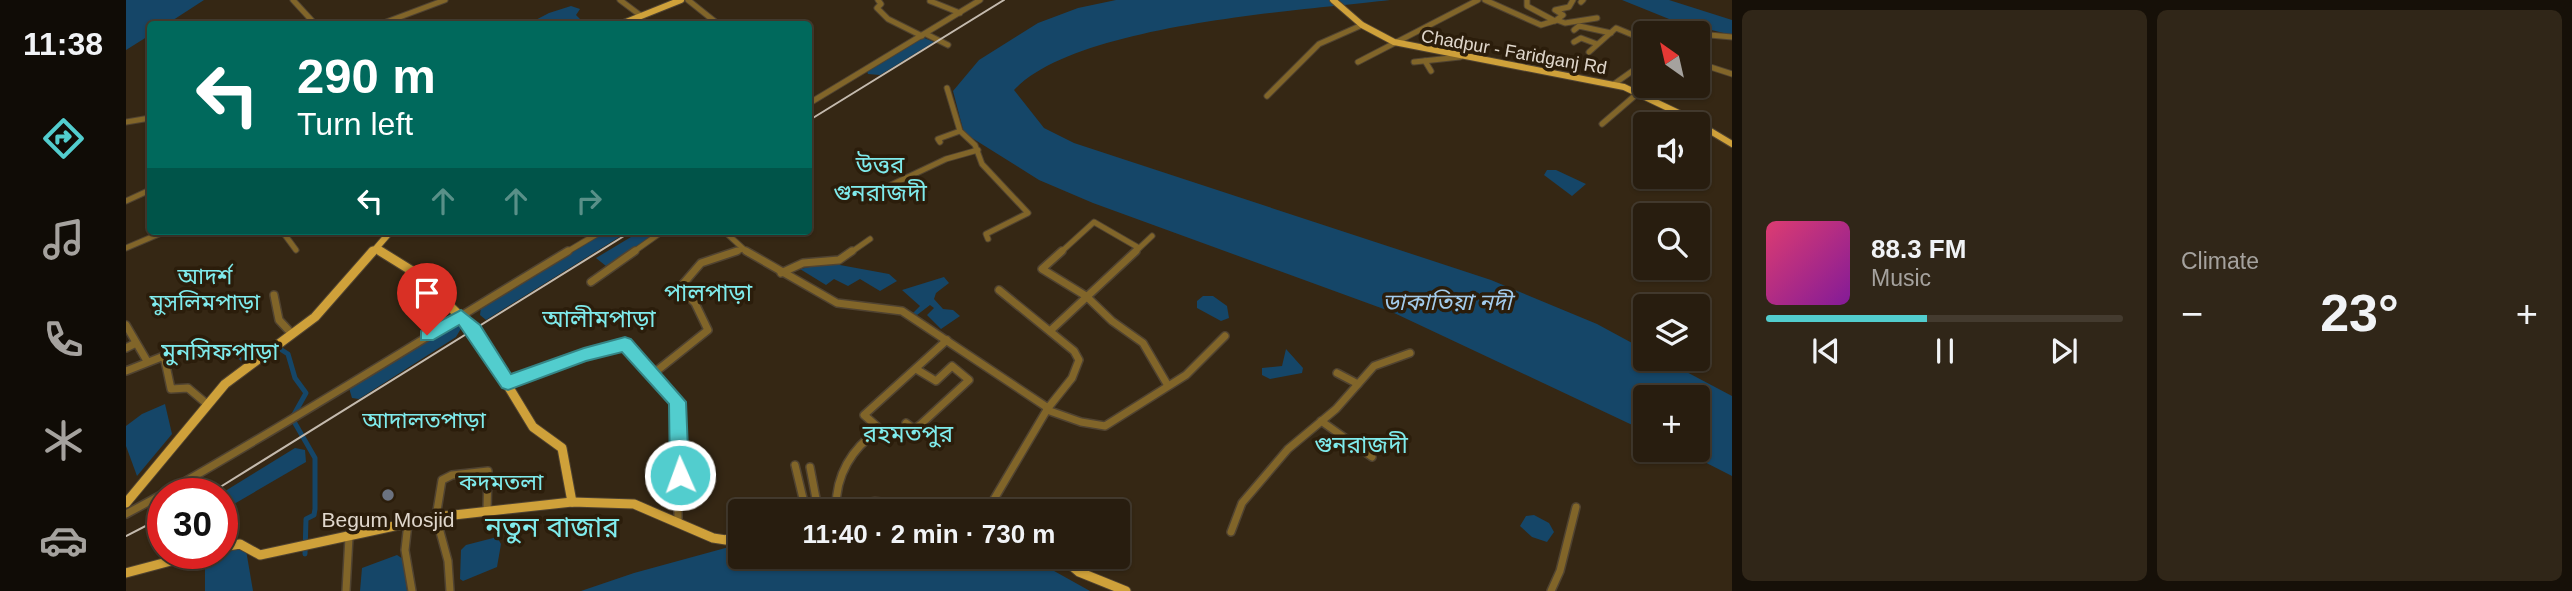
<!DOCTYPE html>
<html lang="en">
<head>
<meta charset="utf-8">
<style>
	body { margin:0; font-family:Arial,"Noto Sans Bengali",sans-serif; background:#302618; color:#f1f3f6; height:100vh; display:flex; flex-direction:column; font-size:26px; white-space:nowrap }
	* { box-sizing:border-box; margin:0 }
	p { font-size:23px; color:#a5a29e }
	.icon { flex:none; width:38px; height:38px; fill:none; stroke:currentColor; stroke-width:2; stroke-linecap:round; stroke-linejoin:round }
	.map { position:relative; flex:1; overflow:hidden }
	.sheet { display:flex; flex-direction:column; gap:10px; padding:10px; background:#161008; width:840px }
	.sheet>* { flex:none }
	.guide { position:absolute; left:21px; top:21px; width:665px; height:214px; border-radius:7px; box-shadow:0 2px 5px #0004,0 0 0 2px #443b2f; background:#00695c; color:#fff; overflow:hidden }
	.needle { width:46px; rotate:326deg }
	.fabs { position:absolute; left:1507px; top:21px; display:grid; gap:14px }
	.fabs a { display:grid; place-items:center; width:77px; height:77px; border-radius:7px; background:#281d0f; box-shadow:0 2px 5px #0004,0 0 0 2px #443b2f; font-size:35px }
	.speed { position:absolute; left:21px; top:478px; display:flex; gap:14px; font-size:35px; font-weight:700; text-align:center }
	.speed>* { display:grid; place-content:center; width:91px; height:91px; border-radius:50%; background:#281d0f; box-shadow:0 2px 5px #0004,0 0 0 2px #443b2f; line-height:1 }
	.speed .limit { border:10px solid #d22; background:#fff; color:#111 }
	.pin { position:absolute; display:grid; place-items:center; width:60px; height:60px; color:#fff; margin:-72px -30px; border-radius:50% 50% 50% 0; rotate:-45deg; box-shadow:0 0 7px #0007 }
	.pin .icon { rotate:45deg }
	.me { position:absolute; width:77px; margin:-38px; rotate:358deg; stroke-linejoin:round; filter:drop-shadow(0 0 5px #0008) }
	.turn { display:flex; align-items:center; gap:24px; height:147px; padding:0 35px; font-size:32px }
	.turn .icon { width:91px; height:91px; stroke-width:2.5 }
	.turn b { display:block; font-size:49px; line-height:60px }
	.lanes { display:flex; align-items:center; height:66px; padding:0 35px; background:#0003; justify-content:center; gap:35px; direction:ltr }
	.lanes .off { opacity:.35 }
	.big { font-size:52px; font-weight:800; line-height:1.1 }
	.sheet .tile { flex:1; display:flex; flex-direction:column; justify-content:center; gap:10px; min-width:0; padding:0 24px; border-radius:10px; background:#302618 }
	.song { display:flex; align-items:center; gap:21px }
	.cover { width:84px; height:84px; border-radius:10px; background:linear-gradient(135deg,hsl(340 70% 55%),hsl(290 70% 35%)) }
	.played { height:7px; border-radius:4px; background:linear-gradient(90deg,#52cdce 45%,#443b2f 45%) }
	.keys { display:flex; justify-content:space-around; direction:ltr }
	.heat { display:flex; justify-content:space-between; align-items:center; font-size:38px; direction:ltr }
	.sheet .tiles { flex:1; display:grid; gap:10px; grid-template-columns:repeat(2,1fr) }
	.trip { position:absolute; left:602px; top:499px; width:402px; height:70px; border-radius:7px; background:#281d0f; box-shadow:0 2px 5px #0004,0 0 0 2px #443b2f; font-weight:800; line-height:70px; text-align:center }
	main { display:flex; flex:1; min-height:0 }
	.tab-bar { display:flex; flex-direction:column; width:126px; justify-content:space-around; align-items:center; background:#100c06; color:#a5a29e }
	.tab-bar .icon { width:49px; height:49px }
	.tab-bar .current { color:#52cdce }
	.tab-bar b { font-size:32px; color:#f1f3f6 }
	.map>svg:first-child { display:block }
</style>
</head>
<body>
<main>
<nav class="tab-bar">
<b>11:38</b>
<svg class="icon current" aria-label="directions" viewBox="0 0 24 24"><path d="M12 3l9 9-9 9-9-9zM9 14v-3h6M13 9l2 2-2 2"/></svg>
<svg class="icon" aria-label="music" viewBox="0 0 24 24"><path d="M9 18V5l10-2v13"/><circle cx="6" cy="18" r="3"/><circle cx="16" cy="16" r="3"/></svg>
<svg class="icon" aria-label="phone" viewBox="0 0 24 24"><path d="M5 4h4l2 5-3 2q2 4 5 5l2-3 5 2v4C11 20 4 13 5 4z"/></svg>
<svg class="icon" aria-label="climate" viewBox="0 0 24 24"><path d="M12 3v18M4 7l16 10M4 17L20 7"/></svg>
<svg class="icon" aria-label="car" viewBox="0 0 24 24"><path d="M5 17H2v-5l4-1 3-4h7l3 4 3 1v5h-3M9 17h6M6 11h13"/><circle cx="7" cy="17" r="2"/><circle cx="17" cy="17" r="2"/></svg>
</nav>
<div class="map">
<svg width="1606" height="591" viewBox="0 0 1606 591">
	<rect width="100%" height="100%" fill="#352714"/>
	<g fill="#154668">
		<path d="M0,0h78l-37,24h-17v11l-24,15z"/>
		<path d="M990,0h274c-91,11 -314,24 -376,90l30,38 30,15 417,137 106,44 48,26v9h17l70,37v80l-51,-26h17v-53h-53v34l-253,-119 -299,-109 -54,-23 -75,-47 -11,-42 26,-31 59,-37 40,-15z"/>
		<path d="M1496,0h47l63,20v15l-58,-14z"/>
		<path d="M445,6l9,3 -4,6 5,5 -13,4h-40l21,-11z"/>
		<path d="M796,37l12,5 -54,33 -12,-1 -1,-3z"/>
		<path d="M1421,170h9l30,14 -14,12 -28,-21z"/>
		<path d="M481,231h22l-143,89 -6,-5 1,-8z"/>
		<path d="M515,231l13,7 -48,28 -10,-8z"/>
		<path d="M703,263l60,11 8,7 -17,10 -20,-12 -12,7 -14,-7 -8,6 -26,-16z"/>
		<path d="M818,277l5,6 -13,10 -2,6 9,10 10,1 7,6 -19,13 -14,-14 7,-7 -4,-3 -13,10 -4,-2 7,-7 -18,-16z"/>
		<path d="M1077,296h10l14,10 2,12 -8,3 -24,-13v-7z"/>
		<path d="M333,319l4,6 -7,12 -97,62 -7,-1 -3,-10z"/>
		<path d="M1160,349l17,19 -1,5 -32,6 -8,-4v-7l20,-2z"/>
		<path d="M39,404l7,30 -35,42 -11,-30v-20l16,-12z"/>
		<path d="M169,448l10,2 1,12 -84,49v-18z"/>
		<path d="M1408,515l15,8 5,9 -7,10 -15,-5 -12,-11 6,-10z"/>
		<path d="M371,537l4,7 -4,23 -34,14 -3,-2 1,-29 5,-5z"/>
		<path d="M614,544v12l289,1 61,34h-509l53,-18z"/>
		<path d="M111,548l9,2 7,41h-48v-26z"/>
		<path d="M271,555l6,4 4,32h-47l2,-23z"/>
	</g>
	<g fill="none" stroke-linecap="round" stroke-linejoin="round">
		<path stroke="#154668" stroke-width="5" d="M84,351l28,4 7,6 29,-16 14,9 7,24 11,15 -14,25 23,40v51l-1,6 -8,4 -1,35"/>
		<g stroke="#504331" stroke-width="7">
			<g id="minor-far1">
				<path d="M167,0l22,24"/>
				<path d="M494,0l20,15"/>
				<path d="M562,0l30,24"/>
				<path d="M752,0l3,4 -4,4 11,11 34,17"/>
				<path d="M1359,0l56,25 13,-4"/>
				<path d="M1401,0v6l28,15 8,-6 -8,-5 14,-3 4,-7"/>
				<path d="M804,1l30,12"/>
				<path d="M1455,2l2,-2"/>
				<path d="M1431,20l8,3 32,-5"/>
				<path d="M255,24l64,-24"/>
				<path d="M1448,30l5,-4 32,7"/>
				<path d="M800,34l22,11"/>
				<path d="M1572,34l34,3"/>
				<path d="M1448,42l7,-4 16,6"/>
				<path d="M1463,52l27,-24 29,12"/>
				<path d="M1299,61l6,10"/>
				<path d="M1232,62l120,-62"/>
				<path d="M1288,62l46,-5"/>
				<path d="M1572,63l34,11"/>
				<path d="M1488,84l31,-22"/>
				<path d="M821,88l13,43 15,14 7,19 46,49 -42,21 2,5"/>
				<path d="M1141,96l52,-52 43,-19"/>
				<path d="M682,104l172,-104"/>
				<path d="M0,122l24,-4"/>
				<path d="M1476,124l36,-31"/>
				<path d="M814,142l-2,-3 22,-8"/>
				<path d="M765,185l55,-26 32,-9"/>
				<path d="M0,201l24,-11"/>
				<path d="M156,231l14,19"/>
				<path d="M598,231l24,22"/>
				<path d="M0,248l40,-17"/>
				<path d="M439,253l37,-22"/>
				<path d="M506,253l31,-22"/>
				<path d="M606,253l11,-4"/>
				<path d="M724,253l20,-14"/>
				<path d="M934,253l34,-31 45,26"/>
				<path d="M1008,253l18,-17"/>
			</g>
		</g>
		<g stroke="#504331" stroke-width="10">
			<g id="minor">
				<path d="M620,251l91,52 65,8 146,97"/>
				<path d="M936,251l-20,18 44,27 26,25 31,22 24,41"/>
				<path d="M655,273l22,-10 36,-3 13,-9"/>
				<path d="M465,282l44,-31"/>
				<path d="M148,295l5,25 13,14"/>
				<path d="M0,325l21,36"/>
				<path d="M924,331l86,-80"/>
				<path d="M0,348l10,-5"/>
				<path d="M0,371l38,-15 7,33 17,-1 19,16"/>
				<path d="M1211,373l21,11"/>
				<path d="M382,383l111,-40 12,6 23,24"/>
				<path d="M921,410l34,12 24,4 81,-51 39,-39"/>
				<path d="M1195,421l51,36"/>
				<path d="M780,423l8,6 6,-4 49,-45 -17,-14 -16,15 -20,-12"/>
				<path d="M669,465l11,46"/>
				<path d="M684,467l8,42"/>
				<path d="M37,494c137,-77 270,-162 405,-243"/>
				<path d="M710,508c0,-35 16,-60 44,-79l-16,-14 83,-75"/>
				<path d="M861,511l61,-103 24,-30 7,-18 -5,-9 -75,-61"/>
				<path d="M0,514l37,-20"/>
				<path d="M552,522v-120l-24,-29 54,-43 -13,-27 -14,-14 1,-4 19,-22 36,-12"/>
				<path d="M282,523l-3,27 7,41"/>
				<path d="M1105,532l11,-29 46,-54 48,-40 38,-43 36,-13"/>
				<path d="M220,591l3,-54"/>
				<path d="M324,591l-2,-30 -12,-44 6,-37 10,-5 36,-4 -1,40"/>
				<path d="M1425,591l9,-20 16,-64"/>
			</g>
		</g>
		<g stroke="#504331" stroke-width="8">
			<g id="major-far1">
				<path d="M1207,0l29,25 32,17 230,45 63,30 45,27"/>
				<path d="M495,24l60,-24"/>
				<path d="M251,249l6,4"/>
				<path d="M246,253l19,-22"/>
			</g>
		</g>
		<g stroke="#504331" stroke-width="11">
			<g id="major">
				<path d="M254,251l37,23 57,56 59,97 29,21 10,54"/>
				<path d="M0,503l99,-119 90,-67 58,-66"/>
				<path d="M681,511l68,-9 108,9"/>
				<path d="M96,547l18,-3 20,11 176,-38 136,-15 62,2 79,34 13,2 14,-6"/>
				<path d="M934,556l19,16 47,19"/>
				<path d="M0,573l75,-20"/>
			</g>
		</g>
		<use href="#minor-far1" stroke="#816529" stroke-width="5"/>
		<use href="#minor" stroke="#816529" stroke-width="7"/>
		<use href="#major-far1" stroke="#cfa13a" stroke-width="6"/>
		<use href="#major" stroke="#cfa13a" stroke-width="9"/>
		<g stroke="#c4baae" stroke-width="2">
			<path d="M682,121l196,-121"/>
			<path d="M83,494l423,-263"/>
			<path d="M0,536l37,-19"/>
		</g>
	</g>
	<path fill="#52cdce" stroke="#358586" stroke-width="2" d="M335,310l19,15 31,49 73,-26 41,-11 6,2 55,63 3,73 -3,6 -6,3 -7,-3 -3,-6 -1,-71 -47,-52 -36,9 -78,29 -6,-2 -43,-63 -26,15h-12v-9z"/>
	<circle fill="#6b7280" stroke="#2b1d0b" stroke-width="2.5" cx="262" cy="495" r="7"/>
	<g text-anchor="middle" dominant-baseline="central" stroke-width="7" stroke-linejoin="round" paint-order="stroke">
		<g font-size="18" fill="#e0d7cc" stroke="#2b1d0b">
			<text transform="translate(1388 52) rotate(10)">Chadpur - Faridganj Rd</text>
		</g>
		<g font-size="21" fill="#e0d7cc" stroke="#2b1d0b">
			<text x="262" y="519">Begum Mosjid</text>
		</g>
		<g font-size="23" fill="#7febec" stroke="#2b1d0b">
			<text x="79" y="276">আদর্শ<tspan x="79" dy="26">মুসলিমপাড়া</tspan></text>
			<text x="298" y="420">আদালতপাড়া</text>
			<text x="375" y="482">কদমতলা</text>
		</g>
		<g font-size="23" font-style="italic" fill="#a3cced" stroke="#2b1d0b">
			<text x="1321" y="302">ডাকাতিয়া নদী</text>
		</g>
		<g font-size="24" fill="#7febec" stroke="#2b1d0b">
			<text x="754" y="164">উত্তর<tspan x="754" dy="28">গুনরাজদী</tspan></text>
			<text x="582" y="292">পালপাড়া</text>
			<text x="473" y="318">আলীমপাড়া</text>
			<text x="94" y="351">মুনসিফপাড়া</text>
			<text x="782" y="433">রহমতপুর</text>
			<text x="1235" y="444">গুনরাজদী</text>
		</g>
		<g font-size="28" fill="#7febec" stroke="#2b1d0b">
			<text x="426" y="527">নতুন বাজার</text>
		</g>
	</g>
</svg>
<div class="fabs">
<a><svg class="needle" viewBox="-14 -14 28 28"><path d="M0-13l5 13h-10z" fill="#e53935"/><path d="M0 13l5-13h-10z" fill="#a5a29e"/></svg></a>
<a><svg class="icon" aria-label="sound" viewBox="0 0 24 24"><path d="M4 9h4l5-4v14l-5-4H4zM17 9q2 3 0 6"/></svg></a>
<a><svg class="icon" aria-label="search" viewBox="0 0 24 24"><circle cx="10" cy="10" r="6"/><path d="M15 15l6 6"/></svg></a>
<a><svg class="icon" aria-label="layers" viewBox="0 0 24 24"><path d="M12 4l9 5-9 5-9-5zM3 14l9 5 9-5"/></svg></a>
<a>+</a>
</div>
<div class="speed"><div class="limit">30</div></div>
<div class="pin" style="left:301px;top:335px;background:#d93025"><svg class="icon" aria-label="arrive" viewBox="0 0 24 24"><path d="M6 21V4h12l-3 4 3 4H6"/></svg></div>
<svg class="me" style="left:554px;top:475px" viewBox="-20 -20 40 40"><circle r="17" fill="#52cdce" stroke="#fff" stroke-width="3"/><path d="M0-11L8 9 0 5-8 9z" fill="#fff"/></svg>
<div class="trip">11:40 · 2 min · 730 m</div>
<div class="guide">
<div class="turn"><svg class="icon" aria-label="left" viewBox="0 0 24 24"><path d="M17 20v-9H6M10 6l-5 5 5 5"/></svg><div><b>290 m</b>Turn left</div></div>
<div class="lanes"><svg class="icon" aria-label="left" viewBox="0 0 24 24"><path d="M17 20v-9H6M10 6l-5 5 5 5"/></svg><svg class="icon off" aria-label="ahead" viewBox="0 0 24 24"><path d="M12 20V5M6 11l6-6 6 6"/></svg><svg class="icon off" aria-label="ahead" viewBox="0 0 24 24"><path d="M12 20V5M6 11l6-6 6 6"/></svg><svg class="icon off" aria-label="right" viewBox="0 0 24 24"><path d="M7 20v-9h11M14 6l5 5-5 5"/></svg></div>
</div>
</div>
<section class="sheet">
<div class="tiles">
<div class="tile">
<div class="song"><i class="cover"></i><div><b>88.3 FM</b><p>Music</p></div></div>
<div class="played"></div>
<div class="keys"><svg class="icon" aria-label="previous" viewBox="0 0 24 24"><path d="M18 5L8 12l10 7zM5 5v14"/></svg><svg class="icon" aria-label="pause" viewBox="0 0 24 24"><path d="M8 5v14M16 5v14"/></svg><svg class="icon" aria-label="next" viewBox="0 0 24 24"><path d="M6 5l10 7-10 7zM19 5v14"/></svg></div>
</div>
<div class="tile"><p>Climate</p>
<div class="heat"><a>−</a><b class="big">23°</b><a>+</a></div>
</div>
</div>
</section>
</main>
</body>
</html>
